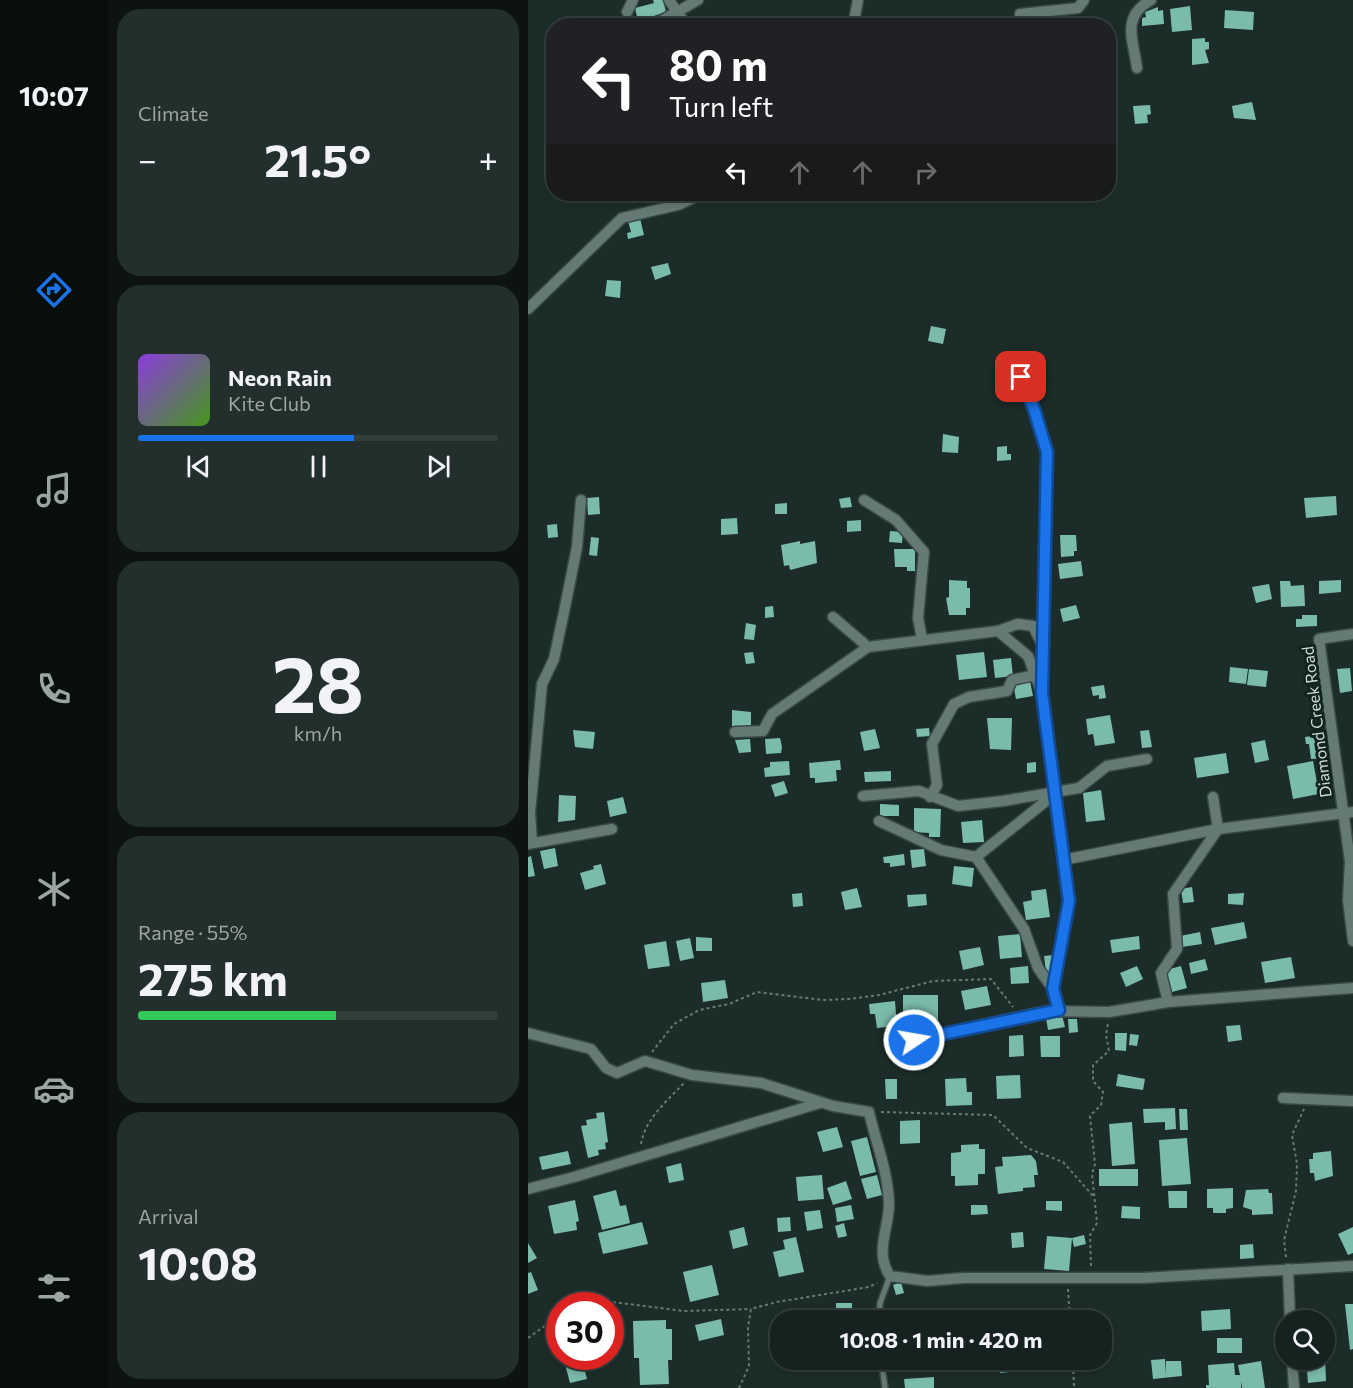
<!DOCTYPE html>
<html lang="en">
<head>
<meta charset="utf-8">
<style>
	body { margin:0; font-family:Commissioner,sans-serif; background:#222f2c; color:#f1f3f6; height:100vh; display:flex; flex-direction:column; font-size:22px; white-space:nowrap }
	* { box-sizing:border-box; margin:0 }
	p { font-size:20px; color:#9da4a4 }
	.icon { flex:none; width:33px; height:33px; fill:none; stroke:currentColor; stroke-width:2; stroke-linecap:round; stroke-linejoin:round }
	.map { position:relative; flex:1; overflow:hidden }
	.panel { display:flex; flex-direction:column; gap:9px; padding:9px; background:#0c1311; width:420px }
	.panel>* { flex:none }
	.hud { position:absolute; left:18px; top:18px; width:570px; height:183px; border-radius:24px; box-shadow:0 3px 9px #0003,0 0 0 2px #343f3d; background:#202124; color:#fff; overflow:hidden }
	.controls { position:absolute; left:747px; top:1310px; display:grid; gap:12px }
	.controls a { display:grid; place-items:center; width:60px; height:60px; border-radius:50%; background:#15221f; box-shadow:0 3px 9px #0003,0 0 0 2px #343f3d; font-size:30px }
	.speed { position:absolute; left:18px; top:1292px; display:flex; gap:12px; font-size:30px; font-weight:700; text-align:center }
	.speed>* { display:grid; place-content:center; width:78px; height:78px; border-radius:50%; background:#15221f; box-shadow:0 3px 9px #0003,0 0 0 2px #343f3d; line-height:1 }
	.speed .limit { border:9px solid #d22; background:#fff; color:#111 }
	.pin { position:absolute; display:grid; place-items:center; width:51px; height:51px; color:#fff; margin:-26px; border-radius:12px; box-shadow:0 3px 9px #0006 }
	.me { position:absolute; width:66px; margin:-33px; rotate:78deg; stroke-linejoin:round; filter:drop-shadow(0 0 4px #0008) }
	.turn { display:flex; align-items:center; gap:21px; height:126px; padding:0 24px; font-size:27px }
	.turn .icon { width:78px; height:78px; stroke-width:2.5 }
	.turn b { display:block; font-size:42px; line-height:51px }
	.lanes { display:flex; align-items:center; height:57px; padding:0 24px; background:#0003; justify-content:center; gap:30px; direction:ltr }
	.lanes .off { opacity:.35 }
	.big { font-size:45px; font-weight:700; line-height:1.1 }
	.panel .widget { flex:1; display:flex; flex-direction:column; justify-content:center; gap:9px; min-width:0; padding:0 21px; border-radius:24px; background:#222f2c }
	.panel .dial { align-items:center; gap:0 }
	.dial b { font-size:78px; line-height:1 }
	.song { display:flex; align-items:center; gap:18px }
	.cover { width:72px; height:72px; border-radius:9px; background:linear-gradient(135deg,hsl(270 70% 55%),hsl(100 70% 35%)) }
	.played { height:6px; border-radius:3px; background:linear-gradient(90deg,#1a73e8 60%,#343f3d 60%) }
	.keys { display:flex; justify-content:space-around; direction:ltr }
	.heat { display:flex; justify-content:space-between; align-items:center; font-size:33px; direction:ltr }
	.charge { height:9px; border-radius:4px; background:linear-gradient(90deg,#34c759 55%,#343f3d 0) }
	.trip { position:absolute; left:242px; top:1310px; width:342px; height:60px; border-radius:24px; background:#15221f; box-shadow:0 3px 9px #0003,0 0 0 2px #343f3d; font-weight:700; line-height:60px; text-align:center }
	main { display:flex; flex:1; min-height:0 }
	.menu { display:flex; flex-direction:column; width:108px; justify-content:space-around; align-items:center; background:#080e0c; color:#9da4a4 }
	.menu .icon { width:42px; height:42px }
	.menu .on { color:#1a73e8 }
	.menu b { font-size:27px; color:#f1f3f6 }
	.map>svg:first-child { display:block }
</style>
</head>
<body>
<main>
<nav class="menu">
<b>10:07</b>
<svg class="icon on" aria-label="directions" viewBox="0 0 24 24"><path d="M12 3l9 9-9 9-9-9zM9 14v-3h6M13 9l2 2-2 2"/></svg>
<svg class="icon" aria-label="music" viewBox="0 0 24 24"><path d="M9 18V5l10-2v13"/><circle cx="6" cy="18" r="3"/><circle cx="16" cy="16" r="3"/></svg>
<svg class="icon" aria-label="phone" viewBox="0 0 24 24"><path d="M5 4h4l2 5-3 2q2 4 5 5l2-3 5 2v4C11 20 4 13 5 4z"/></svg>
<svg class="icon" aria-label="climate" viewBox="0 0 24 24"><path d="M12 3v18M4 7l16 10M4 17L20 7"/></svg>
<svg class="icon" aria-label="car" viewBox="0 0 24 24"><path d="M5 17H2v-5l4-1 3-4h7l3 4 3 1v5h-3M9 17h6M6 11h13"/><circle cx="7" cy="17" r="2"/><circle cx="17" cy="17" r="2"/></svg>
<svg class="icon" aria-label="filters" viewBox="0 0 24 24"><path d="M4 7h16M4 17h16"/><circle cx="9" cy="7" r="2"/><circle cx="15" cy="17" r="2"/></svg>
</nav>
<section class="panel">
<div class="widget"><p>Climate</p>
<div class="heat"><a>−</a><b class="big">21.5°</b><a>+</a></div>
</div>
<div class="widget">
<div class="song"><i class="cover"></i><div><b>Neon Rain</b><p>Kite Club</p></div></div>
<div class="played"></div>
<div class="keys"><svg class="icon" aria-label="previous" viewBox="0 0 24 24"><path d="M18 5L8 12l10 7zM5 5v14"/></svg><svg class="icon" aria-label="pause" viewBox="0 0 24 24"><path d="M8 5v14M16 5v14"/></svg><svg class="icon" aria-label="next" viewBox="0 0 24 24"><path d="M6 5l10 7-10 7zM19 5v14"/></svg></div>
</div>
<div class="widget dial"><b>28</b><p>km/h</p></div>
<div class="widget"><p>Range · 55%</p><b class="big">275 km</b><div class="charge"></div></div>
<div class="widget"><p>Arrival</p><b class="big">10:08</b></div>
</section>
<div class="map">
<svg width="825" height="1388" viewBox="0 0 825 1388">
	<rect width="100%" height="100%" fill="#1c2d29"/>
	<g fill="#7bbbac">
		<path d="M125,0h10l3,12 -28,9 -3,-13 19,-5z"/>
		<path d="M662,6l2,24 -20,2 -2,-23z"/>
		<path d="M630,7v4l5,-1 1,14 -22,2v-8l4,-1 -1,-5z"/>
		<path d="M697,10l29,2 -1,18 -29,-2z"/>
		<path d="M534,12l1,5 6,-1 1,10h-18l-2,-12z"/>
		<path d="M300,18l18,1v7h-18z"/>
		<path d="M351,19l2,7h-24l-1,-3z"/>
		<path d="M677,38v4h4v7l-4,1 4,13 -17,2v-26z"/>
		<path d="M580,48h10l-1,19 -9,-1z"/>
		<path d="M724,102l4,18 -22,-2 -2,-12z"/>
		<path d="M622,105l1,9 -4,1 1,8 -13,1 -2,-18z"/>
		<path d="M112,218l4,17 -16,4 -1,-6 4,-1 -3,-11z"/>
		<path d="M140,263l3,11 -16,6 -4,-13z"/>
		<path d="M79,280l14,1 -1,17 -15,-2z"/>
		<path d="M403,326l15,3 -3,15 -15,-3z"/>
		<path d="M415,434l16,3 -1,16 -16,-1z"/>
		<path d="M479,446v8h4v6l-14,1v-14z"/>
		<path d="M808,496l1,19 -31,3 -2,-20z"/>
		<path d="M71,497l1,17 -12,1 -1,-17z"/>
		<path d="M322,497l2,10 -11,1 -2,-9z"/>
		<path d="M259,503v11h-12v-10z"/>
		<path d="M209,518l1,16 -17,1v-16z"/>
		<path d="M333,520v11l-14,1v-11z"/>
		<path d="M29,524l1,13 -10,1 -1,-13z"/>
		<path d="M362,531l13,1 -1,11 -13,-1z"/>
		<path d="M532,535h16l1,16h-3v5l-13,1z"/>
		<path d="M63,537l8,1 -2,18 -8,-1z"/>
		<path d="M272,541v3l15,-3 2,22 -27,7 -1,-5 -5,1 -3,-21z"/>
		<path d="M366,549h21v22h-8v-4h-12z"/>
		<path d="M553,561l2,15 -23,3 -2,-15z"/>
		<path d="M421,580l18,1v7h3v20h-4v7h-17l-3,-17 3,-1z"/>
		<path d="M813,580v12l-22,2v-13z"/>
		<path d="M752,581h10l1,5 13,-1 1,21 -24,1z"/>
		<path d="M741,584l3,15 -16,4 -4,-16z"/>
		<path d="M548,605l4,13 -17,4 -3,-13z"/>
		<path d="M245,606l1,11 -9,1v-11z"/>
		<path d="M774,615h15v11l-21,1v-8h6z"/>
		<path d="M218,623l10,2 -2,15 -10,-1z"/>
		<path d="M225,652l2,11 -9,1 -2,-11z"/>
		<path d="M456,652l3,25 -28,3 -3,-25z"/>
		<path d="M483,658l2,18 -18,2 -2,-18z"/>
		<path d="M702,667l18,2 -2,15 -17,-2z"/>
		<path d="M822,668l2,23 -12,2 -3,-24z"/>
		<path d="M721,669l19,2 -2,16 -19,-2z"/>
		<path d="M502,681l3,15 -17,3 -3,-15z"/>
		<path d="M576,685l2,13 -7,1v-4l-6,1 -2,-9z"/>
		<path d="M204,710l19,2v15h-19z"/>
		<path d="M582,715l5,28 -20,3 -2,-12 -5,1 -2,-16z"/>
		<path d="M459,718h25l-1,32 -21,-1z"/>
		<path d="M401,728l1,8 -13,1 -1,-8z"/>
		<path d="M347,729l5,19 -16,3 -4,-19z"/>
		<path d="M45,730l22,2 -2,17 -18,-2z"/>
		<path d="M621,730l3,17 -10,1 -2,-17z"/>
		<path d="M797,734l2,19h-4l1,5 -13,1 -2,-15h-3l-1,-7z"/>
		<path d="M252,738l2,9 -1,6 -15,1 -1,-15z"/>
		<path d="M222,739l1,13 -12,1 -4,-13z"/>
		<path d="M737,740l4,20 -14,3 -4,-20z"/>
		<path d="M698,753l3,20 -32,5 -3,-20z"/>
		<path d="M312,760l1,10h-5l1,11 -22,2v-5h-5l-1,-15z"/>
		<path d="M261,761l1,14 -25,2 -1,-9 6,-1v-5z"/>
		<path d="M785,761l6,33 -26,5 -6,-33z"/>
		<path d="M508,762v10l-9,1v-10z"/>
		<path d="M363,771v10l-26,1 -1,-10z"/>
		<path d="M256,781l4,12 -13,4 -4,-12z"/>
		<path d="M573,790l4,30 -19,2 -3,-29z"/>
		<path d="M31,795l17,1 -1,24 -17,2z"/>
		<path d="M95,797l4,16 -17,4 -3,-16z"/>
		<path d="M352,804l19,1v11h-19z"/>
		<path d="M386,808l27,1 -1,28h-11v-4l-15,-1z"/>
		<path d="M454,820l2,22 -21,1 -2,-21z"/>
		<path d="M27,848l3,18 -14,3 -4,-18z"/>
		<path d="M396,849l2,17 -14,2 -2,-18z"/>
		<path d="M376,854l1,11 -15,2v-4h-6l-1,-6z"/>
		<path d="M3,856l4,20 -7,1v-20z"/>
		<path d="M73,864l5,20 -21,6 -5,-17 14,-4 -1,-3z"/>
		<path d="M426,866l20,2 -2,19 -20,-3z"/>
		<path d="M664,887l2,15 -11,1 -2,-14z"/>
		<path d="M329,888l5,19 -17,3 -4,-18z"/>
		<path d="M518,889l4,28 -24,3 -3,-18 9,-2 -1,-9z"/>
		<path d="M274,893l1,13 -10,1 -1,-13z"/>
		<path d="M716,893l-1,12 -15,-1v-10z"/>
		<path d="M398,894l1,11 -19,2 -1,-12z"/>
		<path d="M716,922l3,16 -32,7 -4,-17z"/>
		<path d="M672,932l2,12 -20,3 -2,-11z"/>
		<path d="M492,934l2,23 -22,2 -2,-23z"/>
		<path d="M611,936l1,13 -28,4 -2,-13z"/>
		<path d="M168,937l16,1v13h-16z"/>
		<path d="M162,938l4,20 -14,3 -4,-20z"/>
		<path d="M138,941l4,25 -22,3 -4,-24z"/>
		<path d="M452,947l4,18 -21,5 -4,-19z"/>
		<path d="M525,955l2,16 -9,1 -2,-16z"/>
		<path d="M763,957l4,21 -30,5 -4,-21z"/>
		<path d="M677,959l3,11 -17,4 -2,-11z"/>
		<path d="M500,966l1,17 -18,1 -1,-16z"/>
		<path d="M609,966l6,13 -17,8 -6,-14z"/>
		<path d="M653,966l6,22 -15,4 -6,-22z"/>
		<path d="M197,980l3,18 -25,4 -2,-19z"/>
		<path d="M459,986l4,19 -26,5 -4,-19z"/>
		<path d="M375,995h35v25h-8v3h-27z"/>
		<path d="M367,1001l2,25 -20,2 -2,-14h-5l-1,-10z"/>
		<path d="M534,1015l3,12 -17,3 -2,-12z"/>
		<path d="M540,1019h9l1,13 -9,1z"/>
		<path d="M712,1025l2,15 -14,2 -2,-16z"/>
		<path d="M587,1033h12l-1,18 -11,-1z"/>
		<path d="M602,1034l9,1 -2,11 -8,-1z"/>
		<path d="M495,1035l1,21 -15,1v-21z"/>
		<path d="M512,1036h20v21h-19z"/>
		<path d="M398,1045l1,18 -25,2 -2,-18z"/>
		<path d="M590,1074l27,5 -2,11 -27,-4z"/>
		<path d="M492,1075l1,23 -24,1 -1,-23z"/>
		<path d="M438,1078l1,14h5v13l-26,1 -1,-27z"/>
		<path d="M357,1079h12v20h-11z"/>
		<path d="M647,1108l1,21 -11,1v-8l-21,1 -1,-14z"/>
		<path d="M651,1109h8l1,21h-8z"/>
		<path d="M76,1112l4,30 -3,1 1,6 -8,1 1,5 -11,3 -7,-32 6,-1 -1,-5 11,-2 -1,-5z"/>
		<path d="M392,1120v23l-20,1v-23z"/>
		<path d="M604,1122l3,42 -23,2 -3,-42z"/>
		<path d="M309,1127l6,20 -20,5 -6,-20z"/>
		<path d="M339,1137l9,35 -16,4 -9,-35z"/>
		<path d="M659,1138l4,46 -29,2 -3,-46z"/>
		<path d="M451,1144v5h6v25h-7v11l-23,1v-10h-4v-23l10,-1v-7z"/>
		<path d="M40,1151l3,13 -29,6 -3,-13z"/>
		<path d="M803,1151l2,25 -18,5 -1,-8h-4l-1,-14h4v-6z"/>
		<path d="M503,1155l5,6 2,14h-4l1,12 -12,1v3l-25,3 -3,-27 8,-1 -1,-9z"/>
		<path d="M153,1163l3,17 -15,3 -3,-16z"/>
		<rect x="571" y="1169" width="39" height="17"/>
		<path d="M294,1175l2,24 -26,2 -2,-24z"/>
		<path d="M349,1175l5,20 -15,4 -6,-20z"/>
		<path d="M318,1181l6,18 -19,6 -6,-17z"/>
		<path d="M705,1188v20l-7,1v4h-13v-5h-6v-19z"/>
		<path d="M740,1189l1,4h3l1,21 -21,1v-5l-9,-3 3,-17z"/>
		<path d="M88,1190l4,16 6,-1 4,18 -28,7 -9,-34z"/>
		<path d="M640,1191h19v17h-18z"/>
		<path d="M47,1200l4,21 -3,1 1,8 -23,4 -6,-28z"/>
		<path d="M518,1201h16v10l-16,-1z"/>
		<path d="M323,1205l3,14 -17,3 -2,-14z"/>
		<path d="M443,1205h16l1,9 -17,1z"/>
		<path d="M594,1206l18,1v12l-19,-1z"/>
		<path d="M292,1210l3,18 -16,3 -3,-19z"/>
		<path d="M262,1217l1,14 -13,1 -1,-14z"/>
		<path d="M114,1222l6,22 -45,10 -5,-21z"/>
		<path d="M316,1223l3,13 -9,2 -3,-12z"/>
		<path d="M216,1227l4,18 -15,4 -4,-18z"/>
		<path d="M825,1227v26l-5,2 -10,-21z"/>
		<path d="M495,1232l1,15 -12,1 -1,-15z"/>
		<path d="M556,1235l2,9 -12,3 -2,-9 -3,33 -25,-2 3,-33 25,2z"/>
		<path d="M268,1237l8,35 -25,5 -6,-25 12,-3 -2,-9z"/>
		<path d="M0,1243l9,15 -9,5z"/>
		<path d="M725,1244l1,14 -14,1v-14z"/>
		<path d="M184,1265l7,30 -29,7 -7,-30z"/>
		<path d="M3,1272l7,18 -10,4v-21z"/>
		<path d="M373,1282l3,11 -8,2 -3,-10z"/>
		<rect x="308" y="1303" width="16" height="17"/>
		<path d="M86,1304l6,17 -10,3v-19z"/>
		<path d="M817,1304h8v45l-3,1z"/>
		<path d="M702,1309l1,20 -29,2 -1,-20z"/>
		<path d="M193,1319l3,16 -25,6 -4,-16z"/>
		<path d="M138,1320v9h6v31h-4l1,24 -29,1 -1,-27h-5l-1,-37z"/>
		<rect x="689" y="1338" width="25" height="15"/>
		<path d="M285,1359h18l2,9 -18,2z"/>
		<path d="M371,1359h25l-1,10h-24z"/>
		<path d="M471,1359h21l2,12 -22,2z"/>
		<path d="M637,1359l1,16v-14h15l1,15 -29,3 -2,-19z"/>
		<path d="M778,1359h19l1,22 -18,2z"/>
		<path d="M54,1360l5,19 -17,4 -5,-19z"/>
		<path d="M733,1361l4,27h-23l-1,-7v7h-35v-3h3l-1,-20 26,-2 1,12h5l-2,-10z"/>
		<path d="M406,1377v11h-29l-1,-9z"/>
	</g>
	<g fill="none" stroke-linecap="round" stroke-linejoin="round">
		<g stroke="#3a4945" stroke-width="8">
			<g id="lane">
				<path d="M351,1320l1,-17 10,-27"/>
				<path d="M353,1359l4,29"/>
			</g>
		</g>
		<g stroke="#3a4945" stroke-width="13">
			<g id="street">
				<path d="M141,0l18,26"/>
				<path d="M99,12l6,-12"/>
				<path d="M492,14l58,-6 6,-8"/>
				<path d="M124,26l46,-26"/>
				<path d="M325,26l5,-26"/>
				<path d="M609,68c-4,-30 -16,-51 14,-68"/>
				<path d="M0,309l94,-91 56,-13 24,-11"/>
				<path d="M493,377l13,32 13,43 -5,235"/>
				<path d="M336,500l32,20 28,32 -6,66 4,21"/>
				<path d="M305,617l35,30 130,-16 30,25 14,37 27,208 -16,88"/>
				<path d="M470,631l20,-7 15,2 8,16"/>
				<path d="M825,634l-34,5 31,222 -2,39 5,41"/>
				<path d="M207,732l28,-1 9,-17 96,-67"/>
				<path d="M335,796l56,-5 39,15 45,-5 76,-13 28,-22 40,-7"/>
				<path d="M402,797l7,-12 -5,-41 22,-40 15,-7 38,-6 5,-11 23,-5"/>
				<path d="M351,821l62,29 35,7 80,-64"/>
				<path d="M4,843l-2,-30 12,-129 12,-25 10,-47 13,-65 4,-47"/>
				<path d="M0,844l84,-15"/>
				<path d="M448,857l48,72 14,39 15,21 6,21"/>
				<path d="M535,860l155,-31 -5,-32"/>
				<path d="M640,1002l-7,-29 16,-24 -4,-55 45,-65 135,-17"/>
				<path d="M0,1033l63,16 15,19 11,5 28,-12 47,14 69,8 72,23 36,6c7,31 19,59 20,92 0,25 -15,48 1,72l37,5 36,-3h179l211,-12"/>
				<path d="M386,1040l132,-29 63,1 59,-10 185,-14"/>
				<path d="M755,1098l70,3"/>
				<path d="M0,1189l46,-12 246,-74"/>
				<path d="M760,1269l2,51"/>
				<path d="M764,1359l2,29"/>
			</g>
		</g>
		<g stroke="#6b7976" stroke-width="2" stroke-dasharray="3 3" stroke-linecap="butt">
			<path d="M124,1052l22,-28 25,-14 30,-6 28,-12 66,8 26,-1 30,-4 54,-14 58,-2 22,28"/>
			<path d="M353,1112l112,3 34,33 36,14 30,34"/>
			<path d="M113,1144c4,-25 26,-43 43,-61"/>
			<path d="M758,1257l-2,-17 12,-49 1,-27 -5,-29 12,-26"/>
			<path d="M563,1266l-1,-31 7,-12 -5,-49 3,-10 -5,-48 11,-11 2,-13 -10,-11v-16l16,-14 -3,-16 2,-12"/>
			<path d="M540,1289l2,31"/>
			<path d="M56,1305l13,-5 87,11 67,-2"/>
			<path d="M0,1338l32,-23"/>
			<path d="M545,1359l1,29"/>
			<path d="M211,1388l10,-22 -1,-39 3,-18 26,-7 92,-15 8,-4"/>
		</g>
		<use href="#lane" stroke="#667a75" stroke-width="5"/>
		<use href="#street" stroke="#667a75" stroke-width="10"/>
	</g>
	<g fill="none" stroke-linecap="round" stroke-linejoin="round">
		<g stroke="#114b97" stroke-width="15">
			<path id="route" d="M386,1040l145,-30 -6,-21 16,-88 -27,-208 5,-241 -13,-43 -13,-32"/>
		</g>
		<use href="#route" stroke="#1a73e8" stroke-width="10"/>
	</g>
	<g text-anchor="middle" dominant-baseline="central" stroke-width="6" stroke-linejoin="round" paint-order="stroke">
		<g font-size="16" fill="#d0dbd8" stroke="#12241f">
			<text transform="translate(788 722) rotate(-97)">Diamond Creek Road</text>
		</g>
	</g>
</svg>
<div class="controls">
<a><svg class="icon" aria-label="search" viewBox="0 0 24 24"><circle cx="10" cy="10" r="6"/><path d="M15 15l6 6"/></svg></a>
</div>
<div class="speed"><div class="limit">30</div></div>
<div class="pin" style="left:493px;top:377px;background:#d93025"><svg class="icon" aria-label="arrive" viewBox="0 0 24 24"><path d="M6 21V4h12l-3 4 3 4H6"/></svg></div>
<svg class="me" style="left:386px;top:1040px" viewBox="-20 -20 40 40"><circle r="17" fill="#1a73e8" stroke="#fff" stroke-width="3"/><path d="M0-11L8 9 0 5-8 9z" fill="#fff"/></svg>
<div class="trip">10:08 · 1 min · 420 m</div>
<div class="hud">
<div class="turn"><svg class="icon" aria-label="left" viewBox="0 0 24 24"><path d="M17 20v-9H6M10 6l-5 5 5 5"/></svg><div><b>80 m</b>Turn left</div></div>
<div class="lanes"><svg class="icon" aria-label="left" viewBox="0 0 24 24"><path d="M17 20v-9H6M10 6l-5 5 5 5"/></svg><svg class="icon off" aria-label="ahead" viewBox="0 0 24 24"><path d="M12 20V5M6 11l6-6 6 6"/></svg><svg class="icon off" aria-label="ahead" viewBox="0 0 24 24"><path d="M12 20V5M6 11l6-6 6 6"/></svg><svg class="icon off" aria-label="right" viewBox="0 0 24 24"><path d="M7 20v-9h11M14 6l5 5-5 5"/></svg></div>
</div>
</div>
</main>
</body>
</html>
